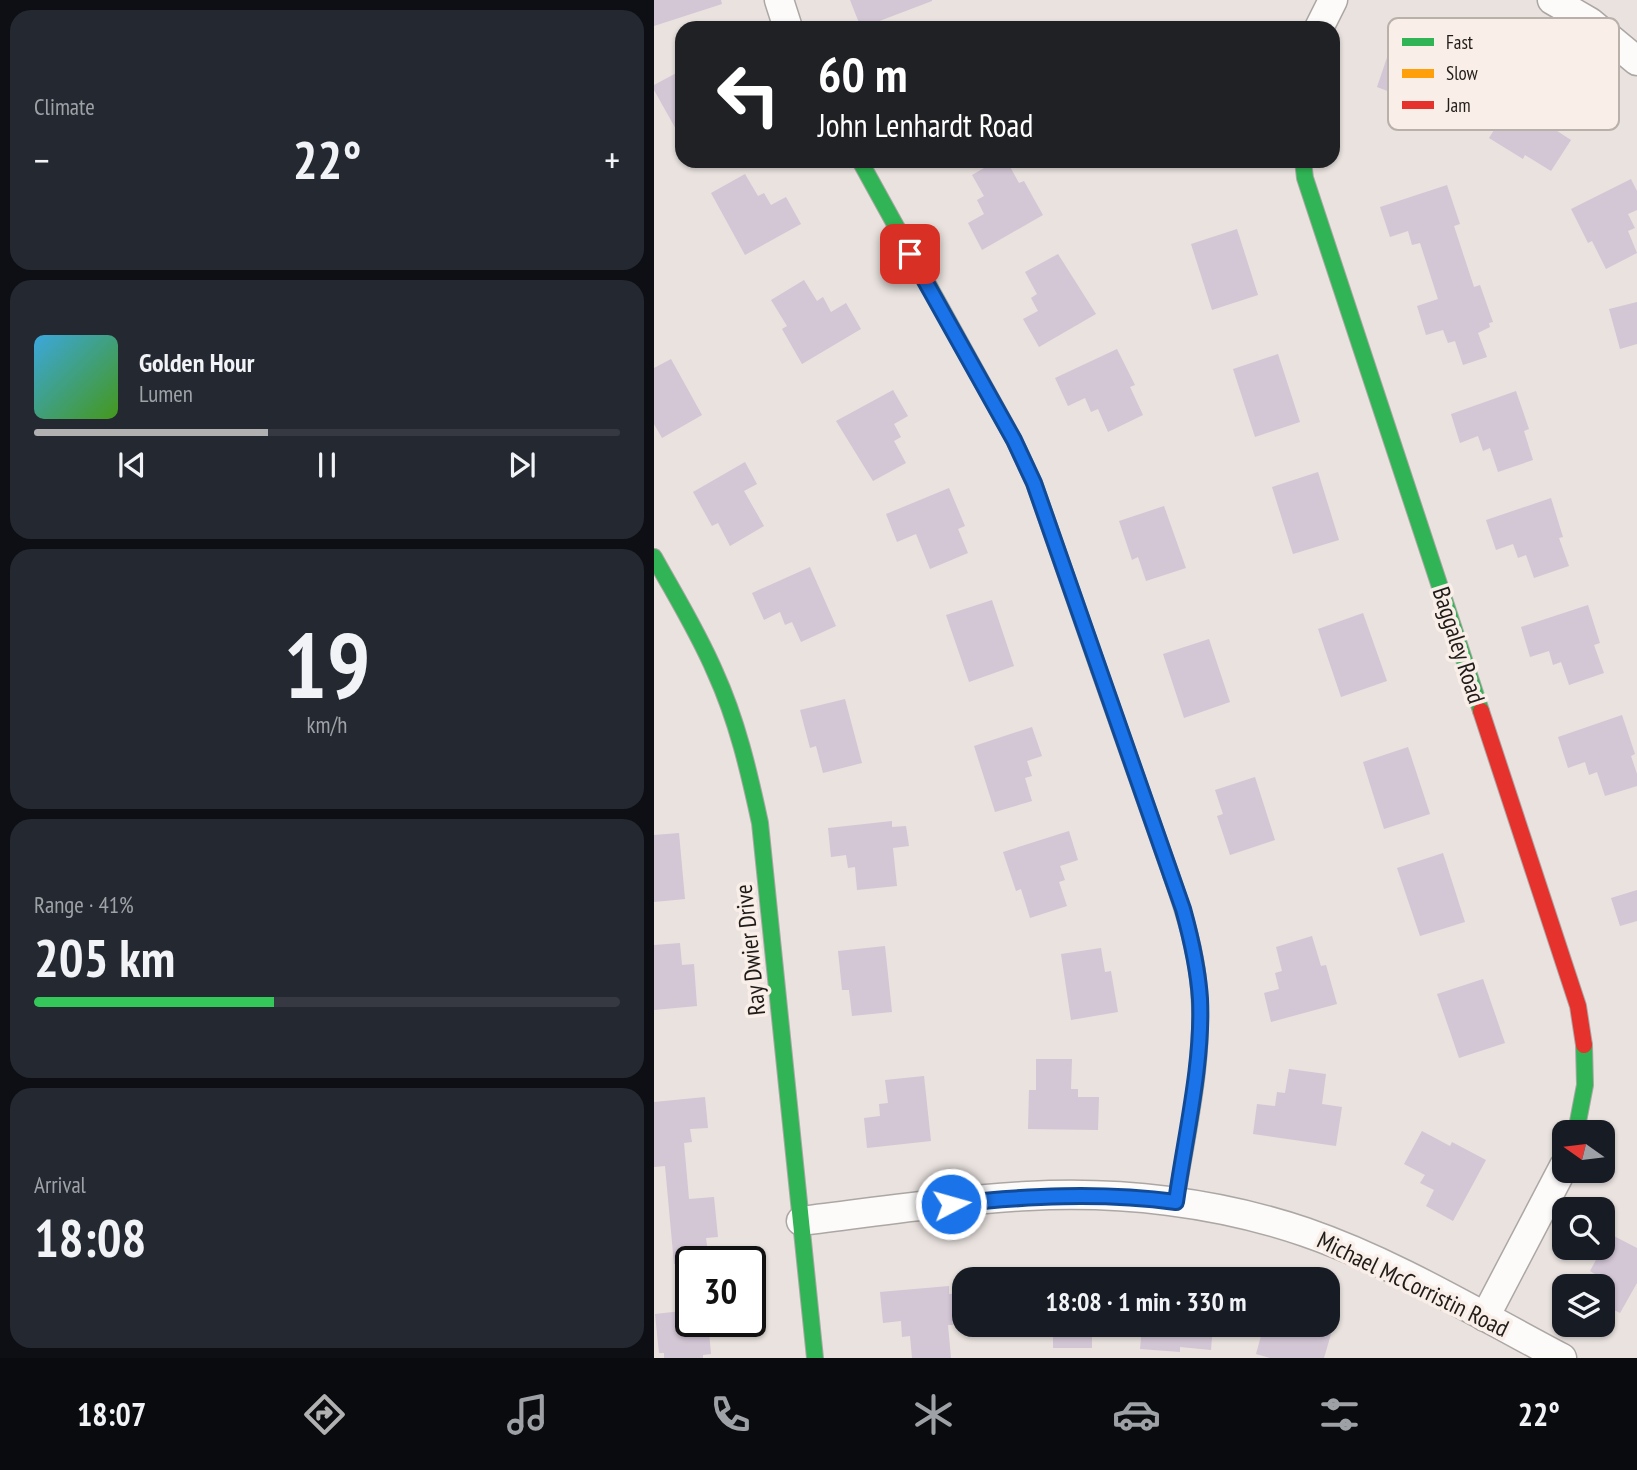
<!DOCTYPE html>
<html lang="en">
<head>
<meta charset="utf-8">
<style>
	body { margin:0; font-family:"PT Sans Narrow",sans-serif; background:#242831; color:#f1f3f6; height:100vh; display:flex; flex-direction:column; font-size:26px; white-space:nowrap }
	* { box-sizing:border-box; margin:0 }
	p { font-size:23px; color:#9ea1a6 }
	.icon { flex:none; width:38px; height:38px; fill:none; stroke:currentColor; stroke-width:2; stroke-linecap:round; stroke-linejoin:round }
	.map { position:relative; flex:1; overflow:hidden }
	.panel { display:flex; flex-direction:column; gap:10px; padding:10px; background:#0d0f14; width:654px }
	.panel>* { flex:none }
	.top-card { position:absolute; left:21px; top:21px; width:665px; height:147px; border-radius:21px; box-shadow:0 2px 5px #0004; background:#202124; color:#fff; overflow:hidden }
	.needle { width:46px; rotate:284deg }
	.tools { position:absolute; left:898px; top:1120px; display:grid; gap:14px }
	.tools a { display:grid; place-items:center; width:63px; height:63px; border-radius:14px; background:#171b24; box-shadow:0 2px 5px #0004; font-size:35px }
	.speed { position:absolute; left:21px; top:1246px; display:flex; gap:14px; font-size:35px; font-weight:700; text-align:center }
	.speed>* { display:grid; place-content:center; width:91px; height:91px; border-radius:50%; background:#171b24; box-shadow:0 2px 5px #0004; line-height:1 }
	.speed .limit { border:4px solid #111; border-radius:10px; background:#fff; color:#111 }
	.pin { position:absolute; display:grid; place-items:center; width:60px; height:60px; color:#fff; margin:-30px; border-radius:14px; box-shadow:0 4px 10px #0006 }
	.me { position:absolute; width:77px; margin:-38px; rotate:84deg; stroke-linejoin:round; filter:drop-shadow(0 0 5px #0008) }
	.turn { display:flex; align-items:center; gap:24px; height:147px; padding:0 28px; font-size:32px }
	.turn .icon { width:91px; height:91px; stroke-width:2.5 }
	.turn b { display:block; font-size:49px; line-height:60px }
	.big { font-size:52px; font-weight:800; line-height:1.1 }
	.panel .card { flex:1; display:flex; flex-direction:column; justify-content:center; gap:10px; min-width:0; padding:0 24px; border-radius:21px; background:#242831 }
	.panel .dial { align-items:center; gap:0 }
	.dial b { font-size:91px; line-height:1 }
	.song { display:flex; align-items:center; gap:21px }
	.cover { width:84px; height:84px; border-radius:10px; background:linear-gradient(135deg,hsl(200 70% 55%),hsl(100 70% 35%)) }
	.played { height:7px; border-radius:4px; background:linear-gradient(90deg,#b2b1b2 40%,#363941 40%) }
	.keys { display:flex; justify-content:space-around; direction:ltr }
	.heat { display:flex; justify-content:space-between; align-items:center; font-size:38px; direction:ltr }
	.charge { height:10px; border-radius:5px; background:linear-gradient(90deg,#34c759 41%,#363941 0) }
	.trip { position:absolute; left:298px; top:1267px; width:388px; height:70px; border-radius:21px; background:#171b24; box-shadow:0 2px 5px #0004; font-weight:800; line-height:70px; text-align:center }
	.dock { display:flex; height:112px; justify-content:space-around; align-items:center; background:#090b0e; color:#9ea1a6 }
	.dock .icon { width:49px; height:49px }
	.dock .current { color:#b2b1b2 }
	.dock b { font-size:32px; color:#f1f3f6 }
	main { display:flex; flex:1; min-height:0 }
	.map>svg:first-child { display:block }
</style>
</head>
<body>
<main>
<section class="panel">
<div class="card"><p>Climate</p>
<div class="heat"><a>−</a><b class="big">22°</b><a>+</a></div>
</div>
<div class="card">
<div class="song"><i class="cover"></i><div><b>Golden Hour</b><p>Lumen</p></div></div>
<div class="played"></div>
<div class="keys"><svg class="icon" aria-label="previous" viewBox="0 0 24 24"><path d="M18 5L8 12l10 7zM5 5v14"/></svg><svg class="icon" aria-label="pause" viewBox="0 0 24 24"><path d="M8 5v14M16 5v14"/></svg><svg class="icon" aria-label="next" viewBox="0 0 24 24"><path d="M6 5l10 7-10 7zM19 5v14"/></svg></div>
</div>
<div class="card dial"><b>19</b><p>km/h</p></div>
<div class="card"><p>Range · 41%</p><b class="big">205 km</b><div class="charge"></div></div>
<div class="card"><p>Arrival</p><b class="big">18:08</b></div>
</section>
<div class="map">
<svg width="983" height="1358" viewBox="0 0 983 1358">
	<rect width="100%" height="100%" fill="#e9e2df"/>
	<g fill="#d3c6d5">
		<path d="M0,0h67l1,4 -68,22z"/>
		<path d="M196,0h82v1l-71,27z"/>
		<path d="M743,28l64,22 -16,45 -37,-13 -5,15 -26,-10z"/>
		<path d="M28,70v70l-28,-50v-5z"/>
		<path d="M872,79l26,17 -10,16 13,8 -4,7 20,13 -20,31 -26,-16 -2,4 -34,-21z"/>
		<path d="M342,161h11l12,22 5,-2 19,34 -61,35 -14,-27 16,-9 -7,-14 7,-4 -12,-21z"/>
		<path d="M91,174l13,22 6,-3 7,12 15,-8 15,27 -56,31 -34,-62z"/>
		<path d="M977,179l6,12v19l-9,4 7,14 -7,3 9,22 -31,16 -14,-28 -4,2 -17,-34z"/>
		<path d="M793,185l13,39 -6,2 20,61 6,-2 13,37 -4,1 1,4 -12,6 9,24 -24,8 -8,-24 -7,2 -5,-13 -17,5 -9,-29 21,-7 -18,-56 -8,2 -4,-14 -18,6 -10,-30z"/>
		<path d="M583,229l21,66 -46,15 -21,-66z"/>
		<path d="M404,254l38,60 -57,33 -16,-28 15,-8 -7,-13 6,-4 -12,-22z"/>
		<path d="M150,280l13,21 6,-4 8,15 15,-9 15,26 -59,35 -20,-35 5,-3 -16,-26z"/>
		<path d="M983,302v42l-17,5 -11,-40z"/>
		<path d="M463,349l18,36 -5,2 13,28 -35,17 -10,-23 -7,3 -6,-14 -17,8 -13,-28z"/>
		<path d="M624,354l22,68 -45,15 -22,-68z"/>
		<path d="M17,359l31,56 -40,23 -8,-14v-56z"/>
		<path d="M239,390l15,26 -14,8 7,13 -7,4 12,22 -33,18 -37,-60z"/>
		<path d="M862,391l13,38 -5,2 9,29 -35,12 -8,-24 -7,3 -5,-15 -18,7 -9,-29z"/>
		<path d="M91,462l12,22 -13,7 20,35 -34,20 -12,-23 -6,3 -19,-34z"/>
		<path d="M664,472l21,68 -46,14 -21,-67z"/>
		<path d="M295,488l16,38 -7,3 10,24 -38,16 -14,-35 -19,8 -11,-28z"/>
		<path d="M897,498l12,39 -4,1 10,28 -35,12 -8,-23 -8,3 -5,-14 -17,6 -10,-30z"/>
		<path d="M510,506l22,62 -40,13 -8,-24 -6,3 -13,-39z"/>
		<path d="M156,567l26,59 -35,16 -9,-20 -7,3 -5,-13 -16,8 -12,-27z"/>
		<path d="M338,600l22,66 -45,16 -23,-67z"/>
		<path d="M934,605l12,38 -6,2 10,28 -35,12 -8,-23 -8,3 -4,-14 -19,6 -9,-30z"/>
		<path d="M709,613l24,68 -46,16 -23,-68z"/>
		<path d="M555,639l21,63 -46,16 -21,-64z"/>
		<path d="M191,699l17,64 -39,10 -7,-27 -6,2 -10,-38z"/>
		<path d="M968,715l13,39 -4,2 6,18v12l-32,10 -8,-24 -8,3 -4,-13 -17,6 -10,-31z"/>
		<path d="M378,727l10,29 -15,5 5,15 -7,2 7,23 -37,11 -21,-66z"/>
		<path d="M754,747l22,67 -46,15 -21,-67z"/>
		<path d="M601,777l20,63 -45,15 -13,-39 6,-2 -8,-24z"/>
		<path d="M238,821v6l14,-1 3,20 -16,2 4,38 -40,4 -2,-23 -7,1 -2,-13 -15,2 -3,-29z"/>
		<path d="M415,831l9,29 -18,6 5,14 -6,2 8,24 -37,12 -9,-29 -5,2 -13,-39z"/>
		<path d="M25,833l6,66 -31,3v-67z"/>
		<path d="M789,853l22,69 -45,14 -23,-68z"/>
		<path d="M983,890v31l-17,5 -9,-28z"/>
		<path d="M658,936l9,30 5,-1 11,39 -66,18 -7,-29 15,-4 -4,-16 7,-2 -6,-24z"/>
		<path d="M26,943l2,22 12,-1 3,42 -43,4v-65z"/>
		<path d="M231,946l7,66 -40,4 -3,-26h-7l-4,-39z"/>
		<path d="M447,948l4,24 6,-1 7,41 -47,8 -10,-66z"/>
		<path d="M829,979l22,64 -46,15 -22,-64z"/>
		<path d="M382,1059h36l-1,30h7v8h21l-1,33 -70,-1 1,-39h7z"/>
		<path d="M635,1069l37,5 -4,30 20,3 -6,39 -83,-12 4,-30 18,2 2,-14 8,1z"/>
		<path d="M270,1076l7,65 -64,7 -3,-30 16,-2 -1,-12 9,-1 -3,-23z"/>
		<path d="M51,1097l3,31 -18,1 2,13 -8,1 5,56 25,-2 4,40 -12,1 3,22 -35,4 -9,-98 -11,1v-65z"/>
		<path d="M768,1131l28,15 2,-4 34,18 -33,61 -27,-15 8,-16 -14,-7 5,-8 -21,-11z"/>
		<path d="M956,1234l27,14v35l-17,30 -18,-9v-18h-10l6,-10 -8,-5z"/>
		<path d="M295,1286v8l15,-1v23l-12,1 1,8h-5l3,33h-39l-2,-22 -8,1 -1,-16 -18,2 -3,-31z"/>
		<path d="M37,1310v11h17l3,33 -8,1v3h-39v-5h-5l-4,-39z"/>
		<rect x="399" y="1325" width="39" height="23"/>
		<path d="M488,1325h71l-2,25 -31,-3v5l-40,-3z"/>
		<path d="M610,1325h35l32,9 -7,24h-54l-14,-4z"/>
	</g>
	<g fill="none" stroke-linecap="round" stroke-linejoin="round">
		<g stroke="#aca7a5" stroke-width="31">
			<g id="street">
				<path d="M125,0l9,28"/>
				<path d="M898,0l38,22 47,39"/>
				<path d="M665,28l14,-28"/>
				<path d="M147,1221c75,-9 151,-21 227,-25 92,-5 189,6 277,36 90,31 173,82 257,126"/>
				<path d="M831,1317l79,-151"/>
			</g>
		</g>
		<g stroke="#aca7a5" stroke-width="18">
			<g id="fast">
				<path d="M206,161l154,279 20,43 65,187"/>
				<path d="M649,161l2,17 176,533"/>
				<path d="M0,557c21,38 44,75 61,115 22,48 34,100 45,151l55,535"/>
				<path d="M517,875c13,37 25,75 28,114 6,72 -12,143 -23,213"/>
				<path d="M922,1132l9,-47 -1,-40"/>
			</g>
		</g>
		<g stroke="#aca7a5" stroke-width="18">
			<path id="slow" d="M445,670l72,205"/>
		</g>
		<g stroke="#aca7a5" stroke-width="18">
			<path id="jam" d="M827,711l97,295 6,39"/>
		</g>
		<use href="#street" stroke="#fcfbfa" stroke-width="28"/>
		<use href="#fast" stroke="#30b455" stroke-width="16"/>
		<use href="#slow" stroke="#ff9f0a" stroke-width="16"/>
		<use href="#jam" stroke="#e5322d" stroke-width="16"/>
	</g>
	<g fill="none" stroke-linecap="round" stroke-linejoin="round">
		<g stroke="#114b97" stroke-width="18">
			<path id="route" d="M256,254l104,186 20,43 149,426c8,29 15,59 17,90 3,65 -15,138 -24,203 -76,-10 -149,-6 -225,2"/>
		</g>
		<use href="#route" stroke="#1a73e8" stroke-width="12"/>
	</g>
	<g text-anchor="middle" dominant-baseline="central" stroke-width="7" stroke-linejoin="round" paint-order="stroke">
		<g font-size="24" fill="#201c19" stroke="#faefe8">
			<text transform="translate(805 645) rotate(72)">Baggaley Road</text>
			<text transform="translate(96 950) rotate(-96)">Ray Dwier Drive</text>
			<text transform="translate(759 1284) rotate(26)">Michael McCorristin Road</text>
		</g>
	</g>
	<rect x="734" y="18" width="231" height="112" rx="10" fill="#faefe8" stroke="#b9b0aa" stroke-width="2"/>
	<rect x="748" y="38" width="32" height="8" fill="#30b455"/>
	<rect x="748" y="69" width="32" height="9" fill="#ff9f0a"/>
	<rect x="748" y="101" width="32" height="8" fill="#e5322d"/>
	<g font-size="19" fill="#201c19">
		<text x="792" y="49">Fast</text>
		<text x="792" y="80">Slow</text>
		<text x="792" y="112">Jam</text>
	</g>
</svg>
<div class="tools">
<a><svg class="needle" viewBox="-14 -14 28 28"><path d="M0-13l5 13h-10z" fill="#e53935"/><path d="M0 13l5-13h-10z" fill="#9ea1a6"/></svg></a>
<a><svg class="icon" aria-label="search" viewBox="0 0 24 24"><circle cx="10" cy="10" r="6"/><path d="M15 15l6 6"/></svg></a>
<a><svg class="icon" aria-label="layers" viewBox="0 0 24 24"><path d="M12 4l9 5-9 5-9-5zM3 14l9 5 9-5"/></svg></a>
</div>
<div class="speed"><div class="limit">30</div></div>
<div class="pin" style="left:256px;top:254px;background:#d93025"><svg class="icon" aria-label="arrive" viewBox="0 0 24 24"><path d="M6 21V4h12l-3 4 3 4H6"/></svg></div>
<svg class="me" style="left:297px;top:1204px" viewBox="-20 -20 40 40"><circle r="17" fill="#1a73e8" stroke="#fff" stroke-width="3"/><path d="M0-11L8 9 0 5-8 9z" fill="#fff"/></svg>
<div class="trip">18:08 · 1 min · 330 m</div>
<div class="top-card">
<div class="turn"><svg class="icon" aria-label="left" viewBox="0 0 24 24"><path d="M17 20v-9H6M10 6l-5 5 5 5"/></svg><div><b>60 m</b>John Lenhardt Road</div></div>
</div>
</div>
</main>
<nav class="dock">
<b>18:07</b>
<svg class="icon current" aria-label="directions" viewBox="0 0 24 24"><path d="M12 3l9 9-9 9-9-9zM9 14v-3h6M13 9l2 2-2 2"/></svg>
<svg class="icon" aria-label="music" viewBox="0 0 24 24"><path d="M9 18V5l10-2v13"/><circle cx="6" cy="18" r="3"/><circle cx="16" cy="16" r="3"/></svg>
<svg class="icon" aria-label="phone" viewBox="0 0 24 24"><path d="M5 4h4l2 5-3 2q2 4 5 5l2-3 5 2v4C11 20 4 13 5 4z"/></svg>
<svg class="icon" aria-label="climate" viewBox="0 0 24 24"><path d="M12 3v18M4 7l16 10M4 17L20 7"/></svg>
<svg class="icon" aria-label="car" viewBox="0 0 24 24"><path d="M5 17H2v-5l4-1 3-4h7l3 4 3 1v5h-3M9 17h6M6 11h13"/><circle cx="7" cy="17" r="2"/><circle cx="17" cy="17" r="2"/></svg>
<svg class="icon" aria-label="filters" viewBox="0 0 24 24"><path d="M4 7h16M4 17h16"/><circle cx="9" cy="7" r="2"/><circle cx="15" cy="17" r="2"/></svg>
<b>22°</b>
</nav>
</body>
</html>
